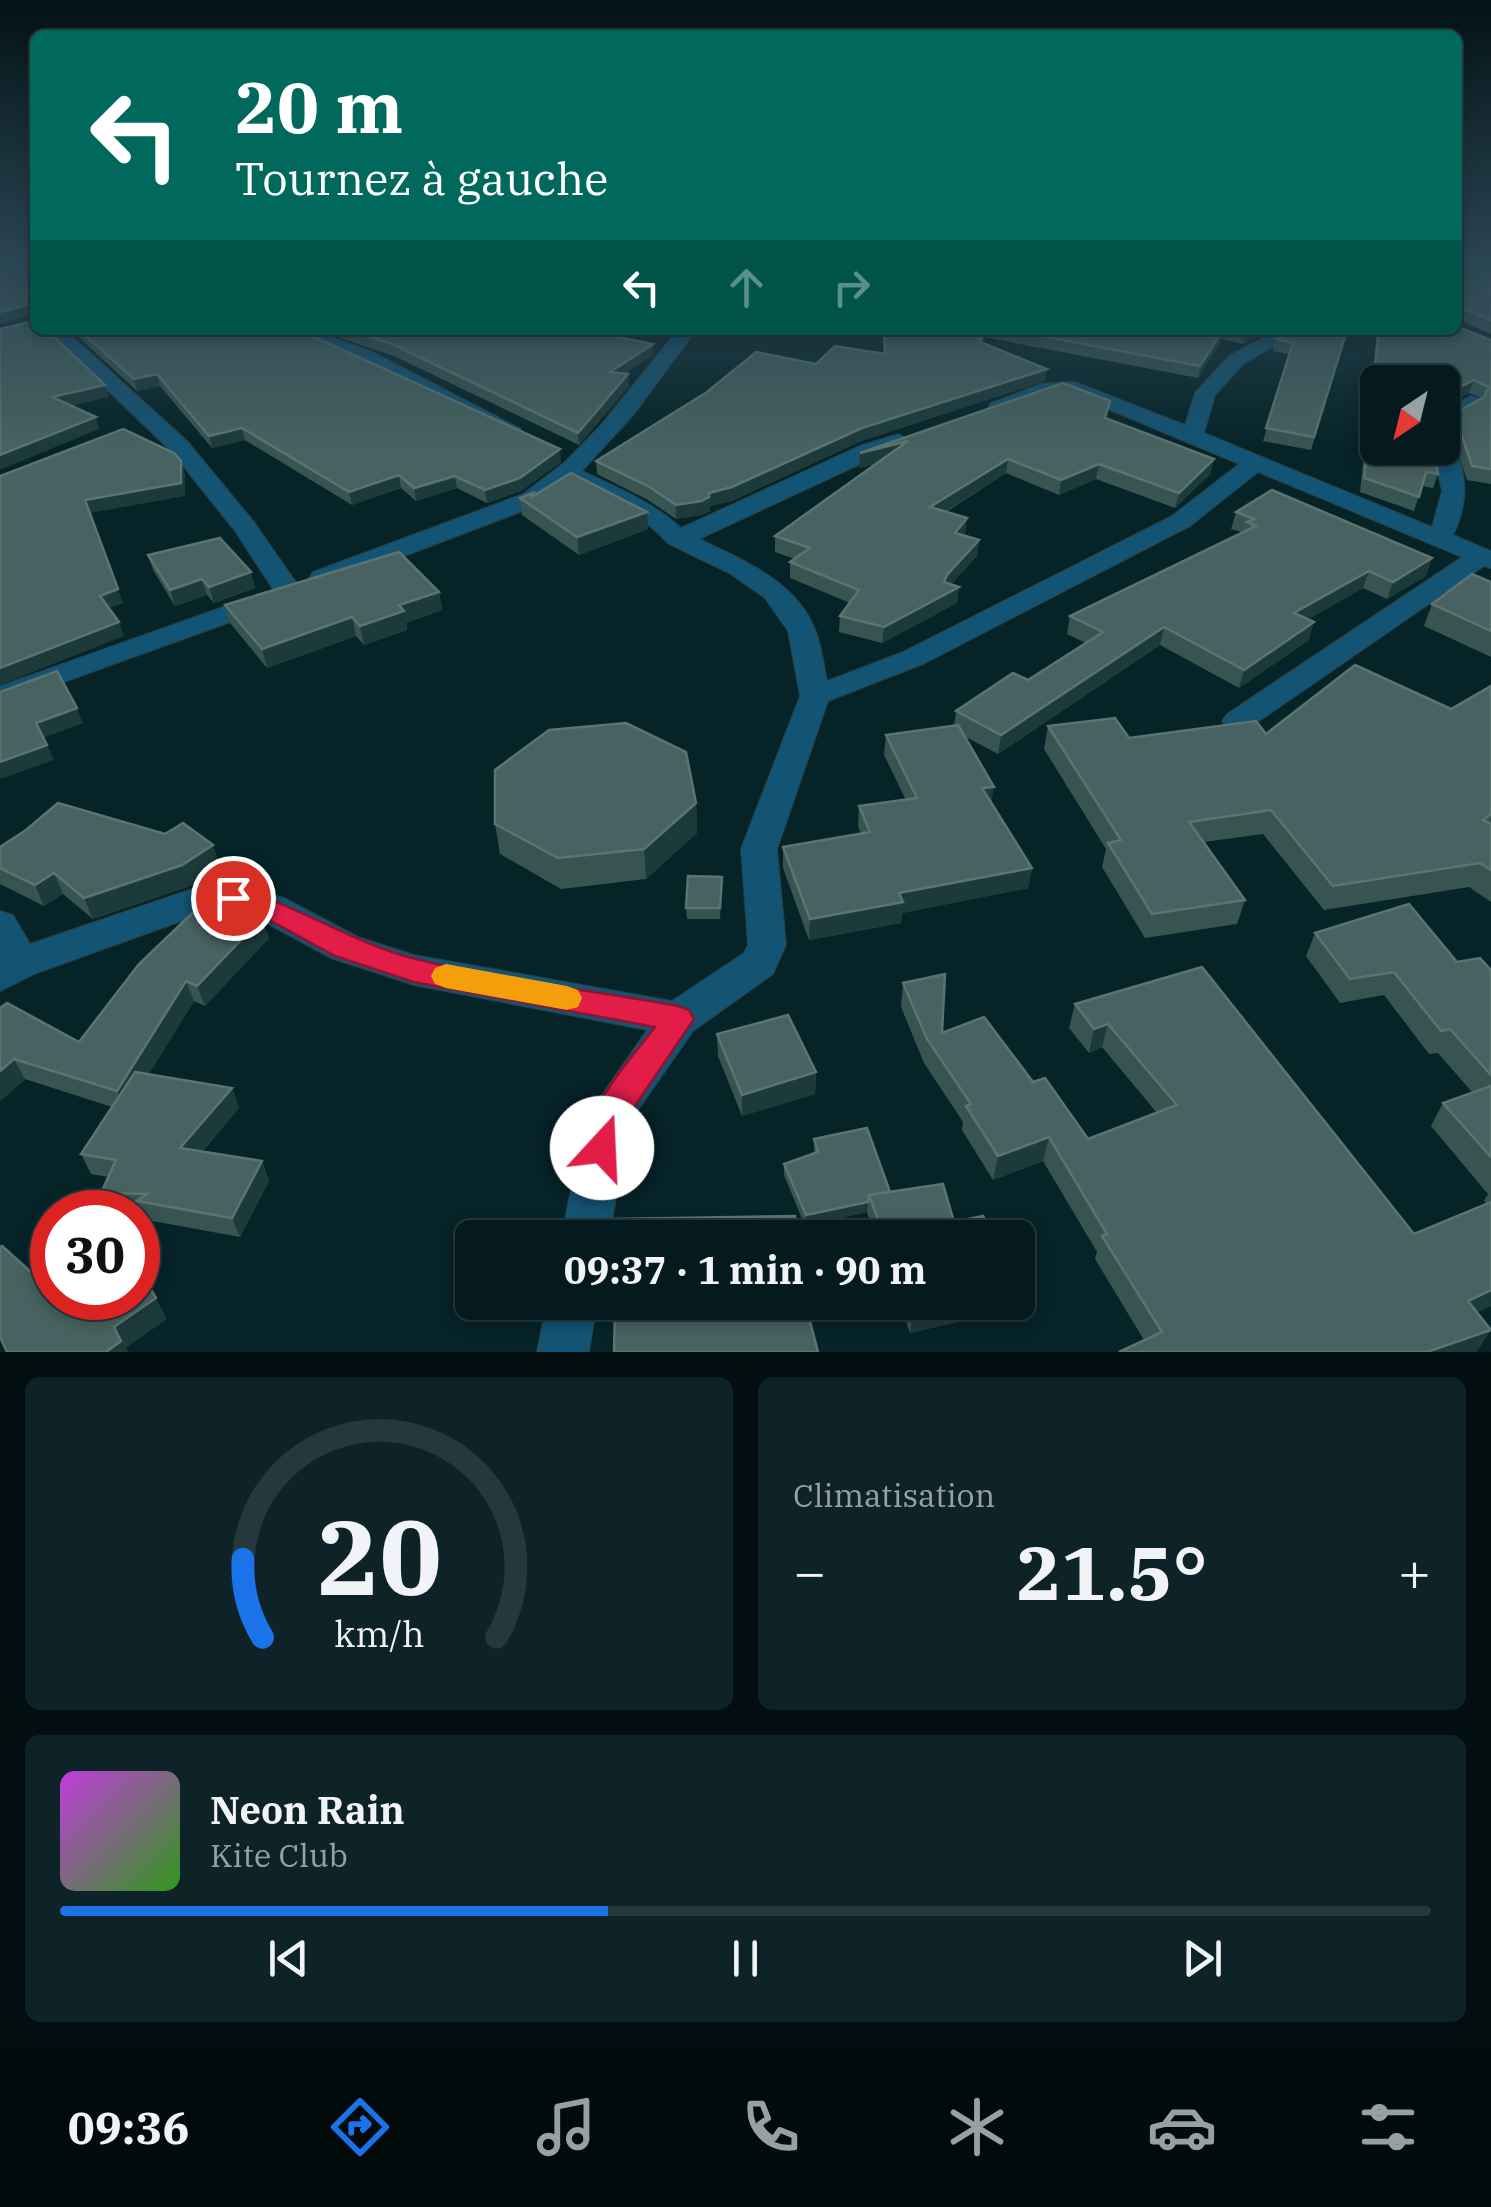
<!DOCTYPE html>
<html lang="fr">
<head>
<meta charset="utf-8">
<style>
	body { margin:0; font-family:"IBM Plex Serif",serif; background:#0d2327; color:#f1f3f6; height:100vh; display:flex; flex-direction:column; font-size:38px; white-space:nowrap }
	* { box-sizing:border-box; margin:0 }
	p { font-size:32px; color:#97a1a4 }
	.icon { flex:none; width:55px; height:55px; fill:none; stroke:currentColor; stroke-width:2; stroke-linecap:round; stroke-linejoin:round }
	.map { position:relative; height:1352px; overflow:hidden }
	.panel { display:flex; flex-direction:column; gap:25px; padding:25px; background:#020e10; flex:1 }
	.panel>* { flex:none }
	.guide { position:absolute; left:30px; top:30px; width:1432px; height:305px; border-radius:15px; box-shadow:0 5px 15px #0003,0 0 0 2px #25383c; background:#00695c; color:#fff; overflow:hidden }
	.needle { width:65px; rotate:215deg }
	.controls { position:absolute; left:1360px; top:365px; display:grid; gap:20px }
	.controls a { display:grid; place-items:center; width:100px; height:100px; border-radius:15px; background:#041a1e; box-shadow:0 5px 15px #0003,0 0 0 2px #25383c; font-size:50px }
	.speed { position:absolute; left:30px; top:1190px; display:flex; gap:20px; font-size:50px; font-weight:700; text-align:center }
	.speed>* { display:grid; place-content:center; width:130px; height:130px; border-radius:50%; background:#041a1e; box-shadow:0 5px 15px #0003,0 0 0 2px #25383c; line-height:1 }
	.speed .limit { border:15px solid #d22; background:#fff; color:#111 }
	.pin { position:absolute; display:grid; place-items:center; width:85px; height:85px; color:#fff; margin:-42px; border:5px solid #fff; border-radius:50%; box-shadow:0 2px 10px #0007 }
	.me { position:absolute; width:110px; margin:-55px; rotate:20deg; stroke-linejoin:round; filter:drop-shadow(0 0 8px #0008) }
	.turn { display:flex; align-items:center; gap:35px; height:210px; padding:0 40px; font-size:45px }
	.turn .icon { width:130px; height:130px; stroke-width:2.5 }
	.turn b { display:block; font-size:70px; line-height:85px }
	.lanes { display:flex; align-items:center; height:95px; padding:0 40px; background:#0003; justify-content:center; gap:50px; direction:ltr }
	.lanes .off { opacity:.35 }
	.big { font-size:75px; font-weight:700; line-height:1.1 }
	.panel .tile { flex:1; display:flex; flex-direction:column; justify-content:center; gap:15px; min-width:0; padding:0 35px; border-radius:15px; background:#0d2327 }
	.panel .dial { align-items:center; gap:0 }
	.dial svg { height:260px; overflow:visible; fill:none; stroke:#25383c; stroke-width:7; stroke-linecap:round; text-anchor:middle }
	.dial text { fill:#f1f3f6; stroke:none }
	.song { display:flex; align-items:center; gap:30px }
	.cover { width:120px; height:120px; border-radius:15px; background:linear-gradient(135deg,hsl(290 70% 55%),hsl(110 70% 35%)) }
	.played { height:10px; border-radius:5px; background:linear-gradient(90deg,#1a73e8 40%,#25383c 40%) }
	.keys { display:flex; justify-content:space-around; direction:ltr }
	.heat { display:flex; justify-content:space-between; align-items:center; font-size:55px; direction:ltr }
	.panel .tiles { flex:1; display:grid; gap:25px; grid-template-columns:1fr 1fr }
	.tile:last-child { grid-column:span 2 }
	.trip { position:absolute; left:455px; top:1220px; width:580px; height:100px; border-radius:15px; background:#041a1e; box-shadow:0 5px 15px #0003,0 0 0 2px #25383c; font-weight:700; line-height:100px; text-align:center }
	.menu { display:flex; height:160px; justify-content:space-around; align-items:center; background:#020a0c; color:#97a1a4 }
	.menu .icon { width:70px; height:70px }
	.menu .selected { color:#1a73e8 }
	.menu b { font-size:45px; color:#f1f3f6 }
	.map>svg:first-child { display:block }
</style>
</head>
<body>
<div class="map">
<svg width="1491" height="1352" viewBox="0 0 1491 1352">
	<rect width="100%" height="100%" fill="#062328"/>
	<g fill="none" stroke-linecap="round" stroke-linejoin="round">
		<g stroke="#253f44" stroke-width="2">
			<g id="minor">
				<path d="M45,330h20l122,111 67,81 48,69 -4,6h-20l-43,-66 -64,-80z"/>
				<path d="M286,330h27l59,22 149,77 -11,7 -8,-2 -144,-74z"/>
				<path d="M678,330h18l-62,84 -52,57c34,16 71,31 99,57l181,-83 37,-11 11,7 -211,98c45,21 101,44 118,96 5,14 7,31 10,46l76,-29 269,-136 67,-52 -167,-70h-21l-52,20 -11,-6 3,-5 50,-19 34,-2 110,43 10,-32 34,-37 49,-26h23l-58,34 -28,31 -11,38 228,94 10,-36 -10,-43h10v-11l8,2c18,31 19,64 3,96l38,16v17l-7,-2 -235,162h-22l-5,-7 5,-7 235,-157 -204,-85 -68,54 -267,138 -95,37 -51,148 9,96 -13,29 -80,57 -64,92 -20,115h-48l25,-120 61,-88 -233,-45 -83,-27 -72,-39 -26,-7 -32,2 -167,60 -34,17v-80l13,4 17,29 168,-57 35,-3 51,14 74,39 56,18 258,46 72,-48 4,-8 -7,-96 59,-153 -12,-65 -23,-33 -36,-25 -60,-29 -20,-19 -81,-42 -27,21 -210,80h-18l-4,-6 4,-6 210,-78 42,-32 36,-37z"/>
				<path d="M1471,396l7,2 4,4 -4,4 -36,21v-16z"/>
				<path d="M265,592l14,8 -4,6 -275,99v-19z"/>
				<path d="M547,1302h50l-8,50h-52z"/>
			</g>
		</g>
		<use href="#minor" fill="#135373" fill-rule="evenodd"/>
	</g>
	<g fill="#385451" fill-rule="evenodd">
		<path d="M1458,260h33v74l-32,-14 -1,1z"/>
		<path d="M71,330h228l262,132 -40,29 -34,12 -30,-15 -41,13 -15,-13 -49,17 -107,-65 -33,8 -52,-62 -23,5z"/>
		<path d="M317,330h266l70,25 -28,18 3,1 1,12 -50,59 -185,-89z"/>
		<path d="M883,330h387l-27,14 -21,-5 -24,39 -214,-41 -2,6 63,38 -184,60 -129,60 -22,5v5l-9,4 -25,4 -28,-19 -51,-26 -1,-13 220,-97 68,-10z"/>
		<path d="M1347,330l-36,120 -48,-9 26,-87 -16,-3 3,-12z"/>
		<path d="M1377,330h81l33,10v144l-24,-4 -14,-43 -11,-3v-52h-64l60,92 -5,14 -11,-2 -8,25 -54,-19zM1469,393l13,5 -34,19h-4v-11z"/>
		<path d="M1106,418l108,41 -4,15 -35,34 -79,-29 -37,16 -53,-22 -60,39 21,6 -2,15 -2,3 16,4 -2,16 -26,28 8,3 -2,16 -75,40 -43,-11 1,-16 10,-13 -60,-25v-16l5,-3 -20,-7v-16l103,-73 -19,5 1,-15z"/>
		<path d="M536,495l112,34 -69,26 -57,-40 -2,-17z"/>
		<path d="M1236,512l190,64 -39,23 -24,-11 -55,31 1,21 -70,48 -79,-43 -162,109 -34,-18 27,67 41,65 -4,20 -126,25 -1,10 -92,17 -26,-72v-21l78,-13 -3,-8 1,-20 47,-6 -22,-45 2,-20 68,-9 2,-15 72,-31 58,-37 -19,-9 3,-18 172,-84 -11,-3z"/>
		<path d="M148,555l103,17 4,16 -41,15 -7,-8 -32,11 -22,-36z"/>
		<path d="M1491,582v75l-67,-31 8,-22z"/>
		<path d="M439,592l3,18 -36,13 1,7 -43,15 -8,-9 -89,32 -37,-45 -5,-18z"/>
		<path d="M1491,686v216l-22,-15 -145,23 -61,-76 -59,8 41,58 -8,24 -92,14 -43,-71 4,-18 -62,-100 4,-23 81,12 137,-4 185,-25z"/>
		<path d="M696,803l1,30 -51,46 -85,10 -61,-35 -5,-30z"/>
		<path d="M0,847l220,19 -30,20 -97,33 -30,-25 -19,12 -44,-22z"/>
		<path d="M722,877l-2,42h-33l-1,-11z"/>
		<path d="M1315,933l176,37v336l-14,6 14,18 -15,22h-357l25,-12 -49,-81 2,-7 -54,-91 -50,19 -31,-50 1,-8 -39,-59 -23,-56 2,-24 39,50 91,49 55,57 69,-26 -55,-66 -13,6 -20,-25 6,-24 127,-37 212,267 73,-30 -3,-3 4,-7 -57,-68 12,-23 29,-11 -34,-39 -9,1 -45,-59 -44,8 -34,-47z"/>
		<path d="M269,938l-64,68 -11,-5 -46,74 84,13 7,20 -37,44 60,9 7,20 -29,56 -93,-17 -4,-7 -32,-1 -10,-19 8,-16 -18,-3 -10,-20 31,-47 -87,-28 -25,22v-93l79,34 60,-78z"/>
		<path d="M717,1034l99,38 -1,22 -73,22 -24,-60z"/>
		<path d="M814,1139l76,53 64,30 40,16h-119l-8,-26 -62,14 -21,-51v-11l30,-11z"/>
		<path d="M899,1302h118l-1,6 -106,25z"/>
	</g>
	<g fill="#1d3a3b">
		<path d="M31,304l3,10 -34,10v-12z"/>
		<path d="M1223,330l-1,9 -24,39 2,-12z"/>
		<path d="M1251,330h19l-27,14 3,-12z"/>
		<path d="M653,344v11l-43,28v-11z"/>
		<path d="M1047,369l-2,12 -184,60 -129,60 -22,5v5l-9,4 -25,4v-14l33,-12 153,-65z"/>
		<path d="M157,374l3,12 -23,5 -3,-12z"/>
		<path d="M628,374l1,12 -50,59 -1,-12z"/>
		<path d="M1474,380l-5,13 -27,14 3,-12z"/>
		<path d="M105,385l4,12 -52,12 -5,-12z"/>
		<path d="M96,417l3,12 -99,41v-15z"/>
		<path d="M242,428l3,12 -33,8 -3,-12z"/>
		<path d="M908,441l-1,15 -48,12 1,-15z"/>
		<path d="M560,449l1,13 -40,29 -34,12 -2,-13z"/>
		<path d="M1008,459l-2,14 -78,49 2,-15z"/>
		<path d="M1214,459l-4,15 -35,34 4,-15z"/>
		<path d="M181,461l4,13v22l-95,17 -5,-13z"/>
		<path d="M1099,464l-3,15 -37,16 2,-15z"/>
		<path d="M399,475l2,13 -49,17 -3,-13z"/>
		<path d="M455,476l2,12 -41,13 -2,-13z"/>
		<path d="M647,512l1,17 -69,26 -2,-18z"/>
		<path d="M967,518l-2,15 -12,16 2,-16z"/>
		<path d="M979,540l-2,16 -32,35 14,-4 -2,16 -75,40 2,-16 60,-45 3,-7z"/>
		<path d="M1432,558l-6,18 -39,23 6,-17z"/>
		<path d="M1369,571l-6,17 -74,43 5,-18z"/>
		<path d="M251,572l4,16 -41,15 -5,-16z"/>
		<path d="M202,579l5,16 -32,11 -5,-16z"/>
		<path d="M118,589l5,14 -18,7 -5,-14z"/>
		<path d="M439,592l3,18 -36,13 1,7 -43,15 -4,-19 39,-21z"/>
		<path d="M352,617l4,19 -89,32 -5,-19z"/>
		<path d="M119,622l5,14 -124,49v-17z"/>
		<path d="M1314,622l-5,18 -70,48 5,-18z"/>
		<path d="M1164,627l-4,18 -162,109 3,-19z"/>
		<path d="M77,708l6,15 -40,15 -7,-15z"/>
		<path d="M47,745l7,15 -54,19v-17z"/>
		<path d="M994,787l-3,20 -9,-19z"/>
		<path d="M696,803l1,30 -51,46 -2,-30z"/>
		<path d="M213,845l7,21 -30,20 -97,33 -9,-21z"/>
		<path d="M1032,868l-4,20 -126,25 -1,10 -92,17 1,-21 89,-26z"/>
		<path d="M54,873l9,21 -19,12 -9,-21z"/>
		<path d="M262,918l7,20 -64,68 -8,-20z"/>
		<path d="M186,981l8,20 -68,110 -9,-20z"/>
		<path d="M1108,1024l-6,23 -13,6 5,-24z"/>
		<path d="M14,1059l11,20 -25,22v-30z"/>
		<path d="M816,1072l-1,22 -73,22v-21z"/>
		<path d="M232,1088l7,20 -51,60 -8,-20z"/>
		<path d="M1049,1137l-6,24 -50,19 5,-24z"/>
		<path d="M262,1161l7,20 -29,56 -8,-19z"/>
		<path d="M868,1202l-1,10 -62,14 1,-11z"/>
		<path d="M1491,1290v16l-38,18 15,-23z"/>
		<path d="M156,1298l11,21 -41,29 2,4h-22l8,-25z"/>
		<path d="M959,1302h58l-1,6 -106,25 3,-20z"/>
		<path d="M1491,1330l-15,22h-49z"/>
	</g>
	<g fill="#476260" stroke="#5b7472" stroke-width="2.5" fill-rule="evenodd">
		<path d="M0,260h35v47l-4,-3 -31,8z"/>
		<path d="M1458,260h33v60l-28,-11 -5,3z"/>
		<path d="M35,310v20h12l58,55 -53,12 44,20 -96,38v-126l34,-8z"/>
		<path d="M1458,327l33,13v129l-19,-3 -14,-42 -11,-4 -5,11v-49h-64v66h56l4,26 -12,-2 -7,25 -55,-19 15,-148h79zM1474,380l15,7 -5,10 -36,20h-4l1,-22z"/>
		<path d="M79,330h220l261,119 -40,29 -35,12 -30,-14 -41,12 -15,-13 -50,17 -107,-64 -33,8 -52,-62 -23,5z"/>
		<path d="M349,330h234l70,14 -43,28 18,2 -50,59 -186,-89z"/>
		<path d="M884,330h100l-4,12 67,27 -185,59 -130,59 -23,6v4l-8,4 -25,4 -28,-19 -52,-25 111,-69 49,-40 60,12 19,-18 50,8z"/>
		<path d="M1009,330h214l-23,36z"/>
		<path d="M1291,330h56l-33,107 -48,-9 27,-85 -17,-4z"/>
		<path d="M1063,383l47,18 -5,17 109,41 -35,34 -80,-29 -38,16 -53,-21 -78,48 37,11 -12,15 24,7 -32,35 -3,7 15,5 -75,40 -44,-11 19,-26 -69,-28 20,-14 -35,-12 133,-95 -48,12z"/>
		<path d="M123,429l51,24 7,8v22l-96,17 33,89 -18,7 19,26 -119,46v-192z"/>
		<path d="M571,473l76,39 -70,25 -57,-39 15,-6 -5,6z"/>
		<path d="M1272,490l160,68 -39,24 -24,-11 -75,42 20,9 -70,48 -80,-43 -163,108 -45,-24 57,-38 15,7 75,-48 -33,-16 186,-90 -9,-4 7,-3 -18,-7z"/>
		<path d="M220,538l31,34 -42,15 -7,-8 -32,11 -22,-35z"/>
		<path d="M399,552l40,40 -40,13 5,6 -44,15 -8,-9 -90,32 -37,-44z"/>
		<path d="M1472,574l19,8v49l-59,-27z"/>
		<path d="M1355,665l96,44 40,-23v128l-8,6 8,4v46l-11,-7 -147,23 -62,-76 -82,12 56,78 -93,14 -44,-71 13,-3 -73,-114 67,-8 14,20 127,-17 10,13z"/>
		<path d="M57,671l20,37 -41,15 11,22 -47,17v-70z"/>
		<path d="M626,723l60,29 10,51 -52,46 -86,9 -63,-34v-54l54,-40z"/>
		<path d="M958,725l36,62 -12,1 50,80 -133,25 4,9 -93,17 -27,-72 87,-15 -11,-26 58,-8 -31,-63z"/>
		<path d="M58,803l107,31 18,-11 30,22 -31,20 -98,33 -30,-25 -19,12 -35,-17v-21l26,-17z"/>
		<path d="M688,876l34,1 -2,31h-34z"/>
		<path d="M208,898l54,20 -65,68 -11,-5 -69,110 -103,-32 -14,12v-63l7,-5 72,39 60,-78z"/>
		<path d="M1409,904l48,58 23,-4 11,12v105l-41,-46 -9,2 -47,-59 -44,7 -35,-46z"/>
		<path d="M1202,967l212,267 77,-32v88l-23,11 23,29 -64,22h-308l43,-20 -60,-96 5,-2 -58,-97 -51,19 -32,-50 5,-2 -44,-65 -24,-56 42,-9 -3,59 42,-16 49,65 12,-4 43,61 89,-34 -69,-81 -14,5 -19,-25z"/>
		<path d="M788,1015l28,57 -74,23 -25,-61z"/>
		<path d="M135,1072l97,16 -52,60 82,13 -30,57 -95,-17 10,-7 -46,-1 15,-33 -35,-6z"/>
		<path d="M1491,1086v71l-48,-54z"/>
		<path d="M867,1128l23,64 -21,3 -1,7 -62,13 -22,-51 34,-12 -4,-13z"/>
		<path d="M943,1184l11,38 29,-6 11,22h-109l-16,-43z"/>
		<path d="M795,1216l1,22h-184v-19z"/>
		<path d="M2,1246l29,26 21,-15v41h86v-30l18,30 -42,29 7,14 -15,11h-99l-7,-15v-90z"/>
		<path d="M615,1302h190l13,50h-204z"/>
		<path d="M909,1302h50l-46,11z"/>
	</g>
	<linearGradient id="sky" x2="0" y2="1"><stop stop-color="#031316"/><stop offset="0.58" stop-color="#2a4553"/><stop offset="1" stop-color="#2a4553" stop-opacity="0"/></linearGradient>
	<rect width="1491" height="449" fill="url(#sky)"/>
	<path fill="#e11d48" stroke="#92132f" stroke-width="2.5" d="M233,888c64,16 115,53 179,70 86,22 178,32 266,48l11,4 5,9 -70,103 -10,36 -12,5 -12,-5c-18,-38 43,-101 65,-131l-241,-45 -79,-26 -73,-40 -39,-11 -4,-7 4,-7z"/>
	<path fill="#f59e0b" d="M446,964l121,22 11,4 4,8 -4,9 -11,3 -121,-22 -11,-4 -4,-8 4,-8z"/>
</svg>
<div class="controls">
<a><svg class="needle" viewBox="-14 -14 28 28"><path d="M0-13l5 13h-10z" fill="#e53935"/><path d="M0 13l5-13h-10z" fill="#97a1a4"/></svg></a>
</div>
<div class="speed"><div class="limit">30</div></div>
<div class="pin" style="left:233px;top:898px;background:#d93025"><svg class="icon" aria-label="arrive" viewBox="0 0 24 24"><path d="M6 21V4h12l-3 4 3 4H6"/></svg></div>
<svg class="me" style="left:602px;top:1148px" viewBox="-20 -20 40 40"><circle r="19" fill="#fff"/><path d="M0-13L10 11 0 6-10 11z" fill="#e11d48"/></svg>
<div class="trip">09:37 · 1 min · 90 m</div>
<div class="guide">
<div class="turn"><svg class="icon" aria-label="left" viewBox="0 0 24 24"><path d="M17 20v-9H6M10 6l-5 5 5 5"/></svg><div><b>20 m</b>Tournez à gauche</div></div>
<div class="lanes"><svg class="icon" aria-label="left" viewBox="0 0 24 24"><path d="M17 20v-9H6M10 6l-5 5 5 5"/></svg><svg class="icon off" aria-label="ahead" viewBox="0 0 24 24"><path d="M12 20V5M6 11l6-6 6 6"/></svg><svg class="icon off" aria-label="right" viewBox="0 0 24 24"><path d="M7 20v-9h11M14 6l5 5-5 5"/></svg></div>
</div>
</div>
<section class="panel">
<div class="tiles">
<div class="tile dial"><svg viewBox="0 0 100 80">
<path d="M14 69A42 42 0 1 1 86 69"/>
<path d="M14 69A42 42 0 0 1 8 45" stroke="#1a73e8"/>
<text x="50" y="56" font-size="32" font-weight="700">20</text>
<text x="50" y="72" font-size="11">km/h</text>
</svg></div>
<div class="tile"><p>Climatisation</p>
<div class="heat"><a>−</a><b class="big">21.5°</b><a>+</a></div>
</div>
<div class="tile">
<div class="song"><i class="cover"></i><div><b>Neon Rain</b><p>Kite Club</p></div></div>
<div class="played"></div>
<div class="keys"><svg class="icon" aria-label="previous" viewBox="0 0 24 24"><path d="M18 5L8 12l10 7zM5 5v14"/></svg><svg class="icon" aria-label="pause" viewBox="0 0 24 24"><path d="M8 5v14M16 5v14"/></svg><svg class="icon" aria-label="next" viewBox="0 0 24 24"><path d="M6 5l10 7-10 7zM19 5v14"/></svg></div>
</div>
</div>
</section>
<nav class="menu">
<b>09:36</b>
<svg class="icon selected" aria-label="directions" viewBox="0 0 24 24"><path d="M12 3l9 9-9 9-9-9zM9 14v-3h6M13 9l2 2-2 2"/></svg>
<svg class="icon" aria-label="music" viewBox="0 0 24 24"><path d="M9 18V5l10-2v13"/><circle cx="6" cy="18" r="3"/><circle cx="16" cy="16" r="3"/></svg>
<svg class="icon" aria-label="phone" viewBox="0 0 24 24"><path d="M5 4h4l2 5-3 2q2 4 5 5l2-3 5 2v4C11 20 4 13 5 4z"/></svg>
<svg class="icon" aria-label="climate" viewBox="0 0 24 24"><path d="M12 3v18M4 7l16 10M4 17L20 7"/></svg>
<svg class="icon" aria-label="car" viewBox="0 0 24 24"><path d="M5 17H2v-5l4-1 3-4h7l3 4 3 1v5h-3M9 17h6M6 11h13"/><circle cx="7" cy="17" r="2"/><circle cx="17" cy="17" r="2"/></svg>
<svg class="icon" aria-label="filters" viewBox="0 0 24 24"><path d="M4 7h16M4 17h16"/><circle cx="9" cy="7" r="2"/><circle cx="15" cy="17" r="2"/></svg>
</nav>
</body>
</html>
